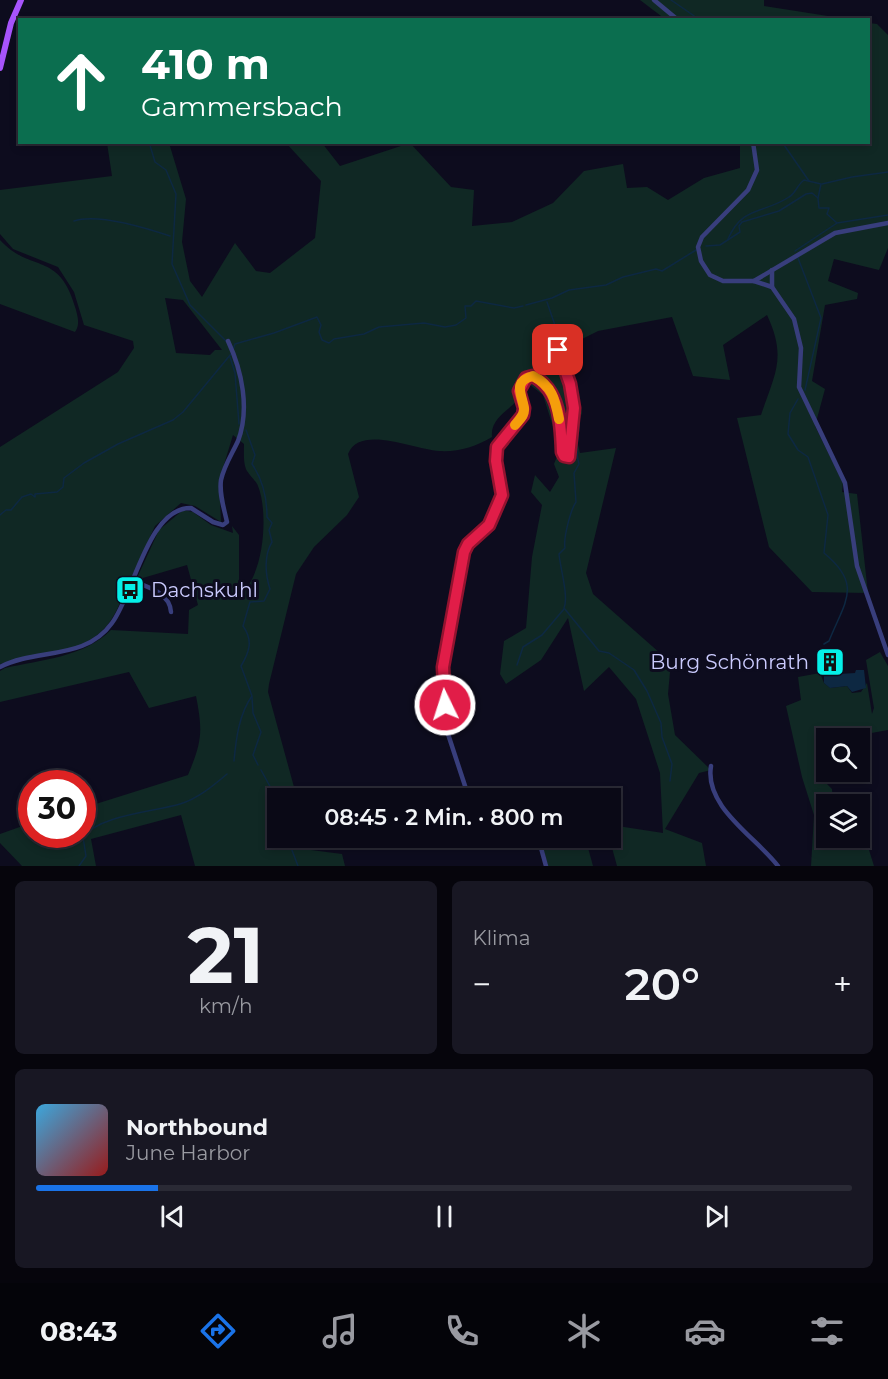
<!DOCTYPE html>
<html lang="de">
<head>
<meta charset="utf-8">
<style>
	body { margin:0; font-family:Montserrat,sans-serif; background:#181723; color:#f1f3f6; height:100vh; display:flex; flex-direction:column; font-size:22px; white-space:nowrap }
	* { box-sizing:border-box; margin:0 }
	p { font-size:20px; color:#999aa1 }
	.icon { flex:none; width:33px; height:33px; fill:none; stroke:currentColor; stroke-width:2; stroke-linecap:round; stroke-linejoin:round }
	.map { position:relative; height:866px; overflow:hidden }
	.side { display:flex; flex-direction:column; gap:15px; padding:15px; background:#06050c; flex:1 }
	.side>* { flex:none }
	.banner { position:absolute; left:18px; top:18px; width:852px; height:126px; border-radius:0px; box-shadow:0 3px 9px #0003,0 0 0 2px #2a2a35; background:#0b6e4f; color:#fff; overflow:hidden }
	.controls { position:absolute; left:816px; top:728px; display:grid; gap:12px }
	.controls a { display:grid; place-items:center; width:54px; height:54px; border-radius:0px; background:#0a0916; box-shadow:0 3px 9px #0003,0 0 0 2px #2a2a35; font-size:30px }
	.speed { position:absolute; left:18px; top:770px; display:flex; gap:12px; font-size:30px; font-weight:700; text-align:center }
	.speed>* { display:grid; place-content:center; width:78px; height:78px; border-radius:50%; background:#0a0916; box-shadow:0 3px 9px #0003,0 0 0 2px #2a2a35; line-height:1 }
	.speed .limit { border:9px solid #d22; background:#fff; color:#111 }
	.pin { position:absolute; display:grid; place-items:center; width:51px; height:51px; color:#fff; margin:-26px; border-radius:12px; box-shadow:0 3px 9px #0006 }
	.me { position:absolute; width:66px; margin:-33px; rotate:356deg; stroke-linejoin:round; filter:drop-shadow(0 0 4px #0008) }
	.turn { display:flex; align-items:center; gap:21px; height:126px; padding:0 24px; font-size:27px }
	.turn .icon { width:78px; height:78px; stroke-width:2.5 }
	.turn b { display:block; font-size:42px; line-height:51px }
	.big { font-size:45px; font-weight:600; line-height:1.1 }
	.side .card { flex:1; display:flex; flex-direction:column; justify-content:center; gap:9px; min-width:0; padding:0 21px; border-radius:9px; background:#181723 }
	.side .dial { align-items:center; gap:0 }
	.dial b { font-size:78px; line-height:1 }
	.song { display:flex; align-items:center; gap:18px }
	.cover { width:72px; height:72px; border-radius:9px; background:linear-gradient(135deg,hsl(200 70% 55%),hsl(0 70% 35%)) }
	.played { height:6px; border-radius:3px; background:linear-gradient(90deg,#1a73e8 15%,#2a2a35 15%) }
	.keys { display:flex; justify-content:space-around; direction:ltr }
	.heat { display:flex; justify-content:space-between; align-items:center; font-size:33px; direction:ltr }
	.side .tiles { flex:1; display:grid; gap:15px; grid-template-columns:1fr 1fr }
	.card:last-child { grid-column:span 2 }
	.trip { position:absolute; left:267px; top:788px; width:354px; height:60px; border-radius:0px; background:#0a0916; box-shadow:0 3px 9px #0003,0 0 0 2px #2a2a35; font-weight:600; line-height:60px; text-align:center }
	.tab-bar { display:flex; height:96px; justify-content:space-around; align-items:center; background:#040409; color:#999aa1 }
	.tab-bar .icon { width:42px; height:42px }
	.tab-bar .current { color:#1a73e8 }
	.tab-bar b { font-size:27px; color:#f1f3f6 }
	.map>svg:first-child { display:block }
</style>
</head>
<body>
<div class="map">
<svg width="888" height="866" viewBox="0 0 888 866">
	<rect width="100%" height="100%" fill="#0d0c1e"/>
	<g fill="#102824" fill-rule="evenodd">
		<path d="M640,0h124v6l83,13h-182z"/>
		<path d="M869,23l8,1 11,11v213l-9,22 -45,-11 -6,22 30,12 -1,6 -32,6 -13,76 13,8 -10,37 28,57 -1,9 15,2 11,99 -56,-1 -43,-45 -32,-129 24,-3c14,-42 26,-57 6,-100l-44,30 7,35 -37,-4 -21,-59 -74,14 -36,18 14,33 6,31 -7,20 5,20 36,-5 -30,125 7,21 68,60 9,18 -2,22 7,41 36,35 -12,3 -34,56 37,14 4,23h-89l-8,-29 2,-12 52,8 -3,-60 -24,-74 -27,-32 -25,24 -16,-73 -27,42 -35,24 -6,-10 4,-33 22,-13 6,-71 10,-52 -11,-13 4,-17 15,17 9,-15 -5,-13 6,-15 -17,-54 -19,-15c-1,6 -2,14 -6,19 -9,12 -28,19 -26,38 -17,10 -33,15 -53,14 -24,-1 -79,-27 -91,3l11,43 -12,18 -33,32 -18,27 -27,110 -1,8 29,106h-19v39h29l4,13 31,4 3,12h-150l-14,-51 -90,24 5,27h-74l-22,-23v-9l31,-11 1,11h50l1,-26 105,-33c14,-34 15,-43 8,-79l-47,12 -20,-36 -129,30v-31l5,-3c36,-8 79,-11 106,-38l77,4 1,-24 9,-5 -11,-40 -51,15 23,-50 24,-20 10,2 18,13 22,8 -1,-7 7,9v60c25,-17 30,-82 19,-109 -2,-5 -8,-10 -11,-15 -4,-7 -3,-19 -3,-27l-11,-9 -14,46 2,41 -26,-16 -14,-3 -26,23 -24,53 -6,4 2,3c-5,11 -9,24 -16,34 -21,34 -76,36 -111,44v-217l118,-75 16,-24 -1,-7 -49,-16 -10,-33 -16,-25 -45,-18 -13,-15v-44l112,-14 -5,-33h62l17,56 -4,43 8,39 12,16 33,-54 21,28 14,2 45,-35 6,-57 -35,-38h36l18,23 70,-23 41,44 23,3 -2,36 40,-4 41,-19 31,-32 39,-7 4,24 20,-1 21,13 36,-22 36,-10v-25l128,-1zM165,298l18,2 39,50h-7l-5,5 -34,-2z"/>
		<path d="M0,240c31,34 60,10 76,70 2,8 4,15 -1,22l-75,-28z"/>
		<path d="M880,652l8,14v64l-44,8h-18v3l-8,2 5,37 9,9 1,15h-7v33h34v-16l14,45h-63l3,-51 -12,-38 -16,-71 15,-6 -3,-23 22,-4 4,10 6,5 17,-2 5,7 9,-1 6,-9 5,31 2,-6 -8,-48z"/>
		<path d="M540,837h45l8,29h-45z"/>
	</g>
	<path fill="#0d2842" d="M856,670h8l2,18 -14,4 -5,-6 -17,2 -6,-5v-8l31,-2z"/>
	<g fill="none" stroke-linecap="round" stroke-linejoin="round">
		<g stroke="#0d2842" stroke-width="1.5">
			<path d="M671,0l29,20"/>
			<path d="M149,142l6,20 11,8 10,24 -4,70 18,41 36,36"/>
			<path d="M782,142l27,39"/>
			<path d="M822,184l30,-7 36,-5"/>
			<path d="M74,221c24,-8 72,7 96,15"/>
			<path d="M728,239c15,-34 36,-25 61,-42 7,-4 8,-12 15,-17l17,4 -3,14"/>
			<path d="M706,246l14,-1 20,-13 -1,-6 3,-4 37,-11 27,-17 6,-1 6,5 1,10h10l-2,6 10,9 51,-8"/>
			<path d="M795,251l42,-28"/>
			<path d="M798,258l23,60 -16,72"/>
			<path d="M547,302l13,38"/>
			<path d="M526,305l26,-7 17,-8 37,-5 17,-8 33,-8 6,2 34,-21"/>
			<path d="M233,350l2,-6 39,-11 43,-16 4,8 -2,7 3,8 7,3 5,-4 30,-5 15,-7 45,-4 21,4 11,-2 10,-7 -1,-12h6l5,-5 38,7 9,-2"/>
			<path d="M562,354l1,-5"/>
			<path d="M230,357l5,16 4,51"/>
			<path d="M563,358c15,22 18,42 16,68 -1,14 -4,25 0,38l-5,9 2,29c-5,7 -13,36 -11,46l-6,6c1,13 10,43 5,54l35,43 10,2 25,17 13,21 14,32 1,14 10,27 -2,17"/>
			<path d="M798,399l-8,14 -2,21 10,16 10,7 20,58 -4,38c39,32 21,48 5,88l-5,3"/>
			<path d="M0,515l6,-5h5l11,-13 9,-3 4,3v-3l22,-2 6,-5 1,-9 20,-15 34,-19 55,-24 10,-8 48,-58"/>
			<path d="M517,665l6,-18 19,-12 22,-26"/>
			<path d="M252,697l1,16 8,19 -8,23 5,10"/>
			<path d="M234,761c2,-22 5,-47 18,-65l-11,-30c9,-15 12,-26 2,-40l7,-24 14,-1 6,-12c-5,-15 -6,-34 2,-47l-3,-12 3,-7 -5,-6c0,-19 -4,-37 -15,-53l3,-9 -9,-25"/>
			<path d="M261,770l17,31"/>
			<path d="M287,837l11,29"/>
			<path d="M79,866l7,-10 -3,-19c17,-22 70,-25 97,-33 17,-5 33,-18 47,-30"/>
		</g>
		<g stroke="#383e7c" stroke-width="4.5">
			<path d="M654,0l24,20"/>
			<path d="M753,142l4,28 -9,20 -46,47 -4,10 3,14 9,14 13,6h31l18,6 22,32 7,29 -2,39 46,96 12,83 31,89"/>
			<path d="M772,270v17"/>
			<path d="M754,281l81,-48 53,-10"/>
			<path d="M132,581c16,6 38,12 39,31"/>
			<path d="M0,667c36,-19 85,-6 112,-44 22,-29 36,-116 79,-115l22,14 10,3 4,-3c-3,-14 -8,-28 -6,-42 3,-14 11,-26 17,-39 12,-32 4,-70 -10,-100"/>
			<path d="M711,766c-7,41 45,71 67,100"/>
			<path d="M469,798l-21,-64 -5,-57 21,-125 4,-8 21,-19 13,-30 -6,-34 1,-14 26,-32 1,-7 -5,-17 7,-13 7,-2c27,14 28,48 29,76l2,4 5,1 6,-49 -5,-24 -12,-34"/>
			<path d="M538,837l8,29"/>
		</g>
		<path stroke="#a754fc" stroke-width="6" d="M0,68l11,-45 10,-23"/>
	</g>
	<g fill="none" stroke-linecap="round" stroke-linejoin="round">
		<g stroke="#92132f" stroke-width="15">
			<path id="route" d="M445,705l-2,-38 21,-115 4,-8 21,-19 13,-30 -6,-34 1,-14 26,-32 1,-7 -5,-17 7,-13 7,-2c27,14 28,48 29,76l2,4 5,1 5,-49 -4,-24 -12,-34"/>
		</g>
		<use href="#route" stroke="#e11d48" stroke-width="10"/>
		<path stroke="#f59e0b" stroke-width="10" d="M515,425c4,-5 10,-10 9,-17 -2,-13 -12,-27 9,-32 19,10 22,23 26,43"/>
	</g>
	<defs>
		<g id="bus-square" transform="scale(1.5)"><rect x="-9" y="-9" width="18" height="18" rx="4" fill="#05f0e9" stroke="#0d0c1e"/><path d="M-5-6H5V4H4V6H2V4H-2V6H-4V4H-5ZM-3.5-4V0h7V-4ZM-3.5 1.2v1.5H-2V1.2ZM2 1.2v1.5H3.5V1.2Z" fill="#111"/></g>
		<g id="building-square" transform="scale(1.5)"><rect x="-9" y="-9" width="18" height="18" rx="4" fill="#05f0e9" stroke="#0d0c1e"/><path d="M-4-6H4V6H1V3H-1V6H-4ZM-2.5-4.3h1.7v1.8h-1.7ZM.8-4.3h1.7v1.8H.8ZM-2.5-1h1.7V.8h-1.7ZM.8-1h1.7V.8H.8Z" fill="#111"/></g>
	</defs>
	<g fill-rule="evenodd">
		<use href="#bus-square" x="130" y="590"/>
		<use href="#building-square" x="830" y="662"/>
	</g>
	<g text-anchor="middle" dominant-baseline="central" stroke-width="6" stroke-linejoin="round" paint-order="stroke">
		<g font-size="20" fill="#cbcbfe" stroke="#0d0c1e" text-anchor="start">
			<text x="151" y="590">Dachskuhl</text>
			<text x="809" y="662" text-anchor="end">Burg Schönrath</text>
		</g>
	</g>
</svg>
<div class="controls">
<a><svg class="icon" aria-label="search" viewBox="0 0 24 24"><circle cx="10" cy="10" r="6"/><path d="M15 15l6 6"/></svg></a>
<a><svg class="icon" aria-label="layers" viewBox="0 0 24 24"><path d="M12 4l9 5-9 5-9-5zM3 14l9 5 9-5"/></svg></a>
</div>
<div class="speed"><div class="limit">30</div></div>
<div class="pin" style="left:558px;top:350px;background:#d93025"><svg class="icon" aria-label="arrive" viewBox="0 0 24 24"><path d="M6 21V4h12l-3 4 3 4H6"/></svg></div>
<svg class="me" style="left:445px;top:705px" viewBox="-20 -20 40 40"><circle r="17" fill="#e11d48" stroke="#fff" stroke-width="3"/><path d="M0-11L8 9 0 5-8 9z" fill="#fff"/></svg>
<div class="trip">08:45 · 2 Min. · 800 m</div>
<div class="banner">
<div class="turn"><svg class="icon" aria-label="ahead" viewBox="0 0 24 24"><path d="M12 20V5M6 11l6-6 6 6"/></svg><div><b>410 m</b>Gammersbach</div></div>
</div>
</div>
<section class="side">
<div class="tiles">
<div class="card dial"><b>21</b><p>km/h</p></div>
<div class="card"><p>Klima</p>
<div class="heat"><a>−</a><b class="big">20°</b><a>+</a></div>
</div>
<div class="card">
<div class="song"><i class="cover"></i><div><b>Northbound</b><p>June Harbor</p></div></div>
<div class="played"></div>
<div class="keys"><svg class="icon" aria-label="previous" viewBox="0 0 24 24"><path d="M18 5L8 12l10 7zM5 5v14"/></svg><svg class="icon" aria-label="pause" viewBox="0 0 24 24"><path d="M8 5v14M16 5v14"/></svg><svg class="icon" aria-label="next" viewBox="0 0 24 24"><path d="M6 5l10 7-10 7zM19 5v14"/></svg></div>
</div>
</div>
</section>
<nav class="tab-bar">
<b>08:43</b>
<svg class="icon current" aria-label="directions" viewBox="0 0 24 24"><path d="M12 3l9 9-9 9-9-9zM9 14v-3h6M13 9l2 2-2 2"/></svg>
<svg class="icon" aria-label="music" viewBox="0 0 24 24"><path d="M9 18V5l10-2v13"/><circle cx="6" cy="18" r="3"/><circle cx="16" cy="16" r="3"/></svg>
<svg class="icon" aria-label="phone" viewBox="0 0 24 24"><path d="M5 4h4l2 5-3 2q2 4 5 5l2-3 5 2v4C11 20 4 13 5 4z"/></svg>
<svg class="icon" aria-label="climate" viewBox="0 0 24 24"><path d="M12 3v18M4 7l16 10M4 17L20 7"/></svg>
<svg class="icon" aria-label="car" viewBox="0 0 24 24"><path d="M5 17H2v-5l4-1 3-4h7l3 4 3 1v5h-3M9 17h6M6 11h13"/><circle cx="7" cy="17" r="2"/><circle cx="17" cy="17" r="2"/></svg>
<svg class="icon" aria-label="filters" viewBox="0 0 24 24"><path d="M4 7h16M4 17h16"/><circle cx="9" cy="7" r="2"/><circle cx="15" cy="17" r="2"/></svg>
</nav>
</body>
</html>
